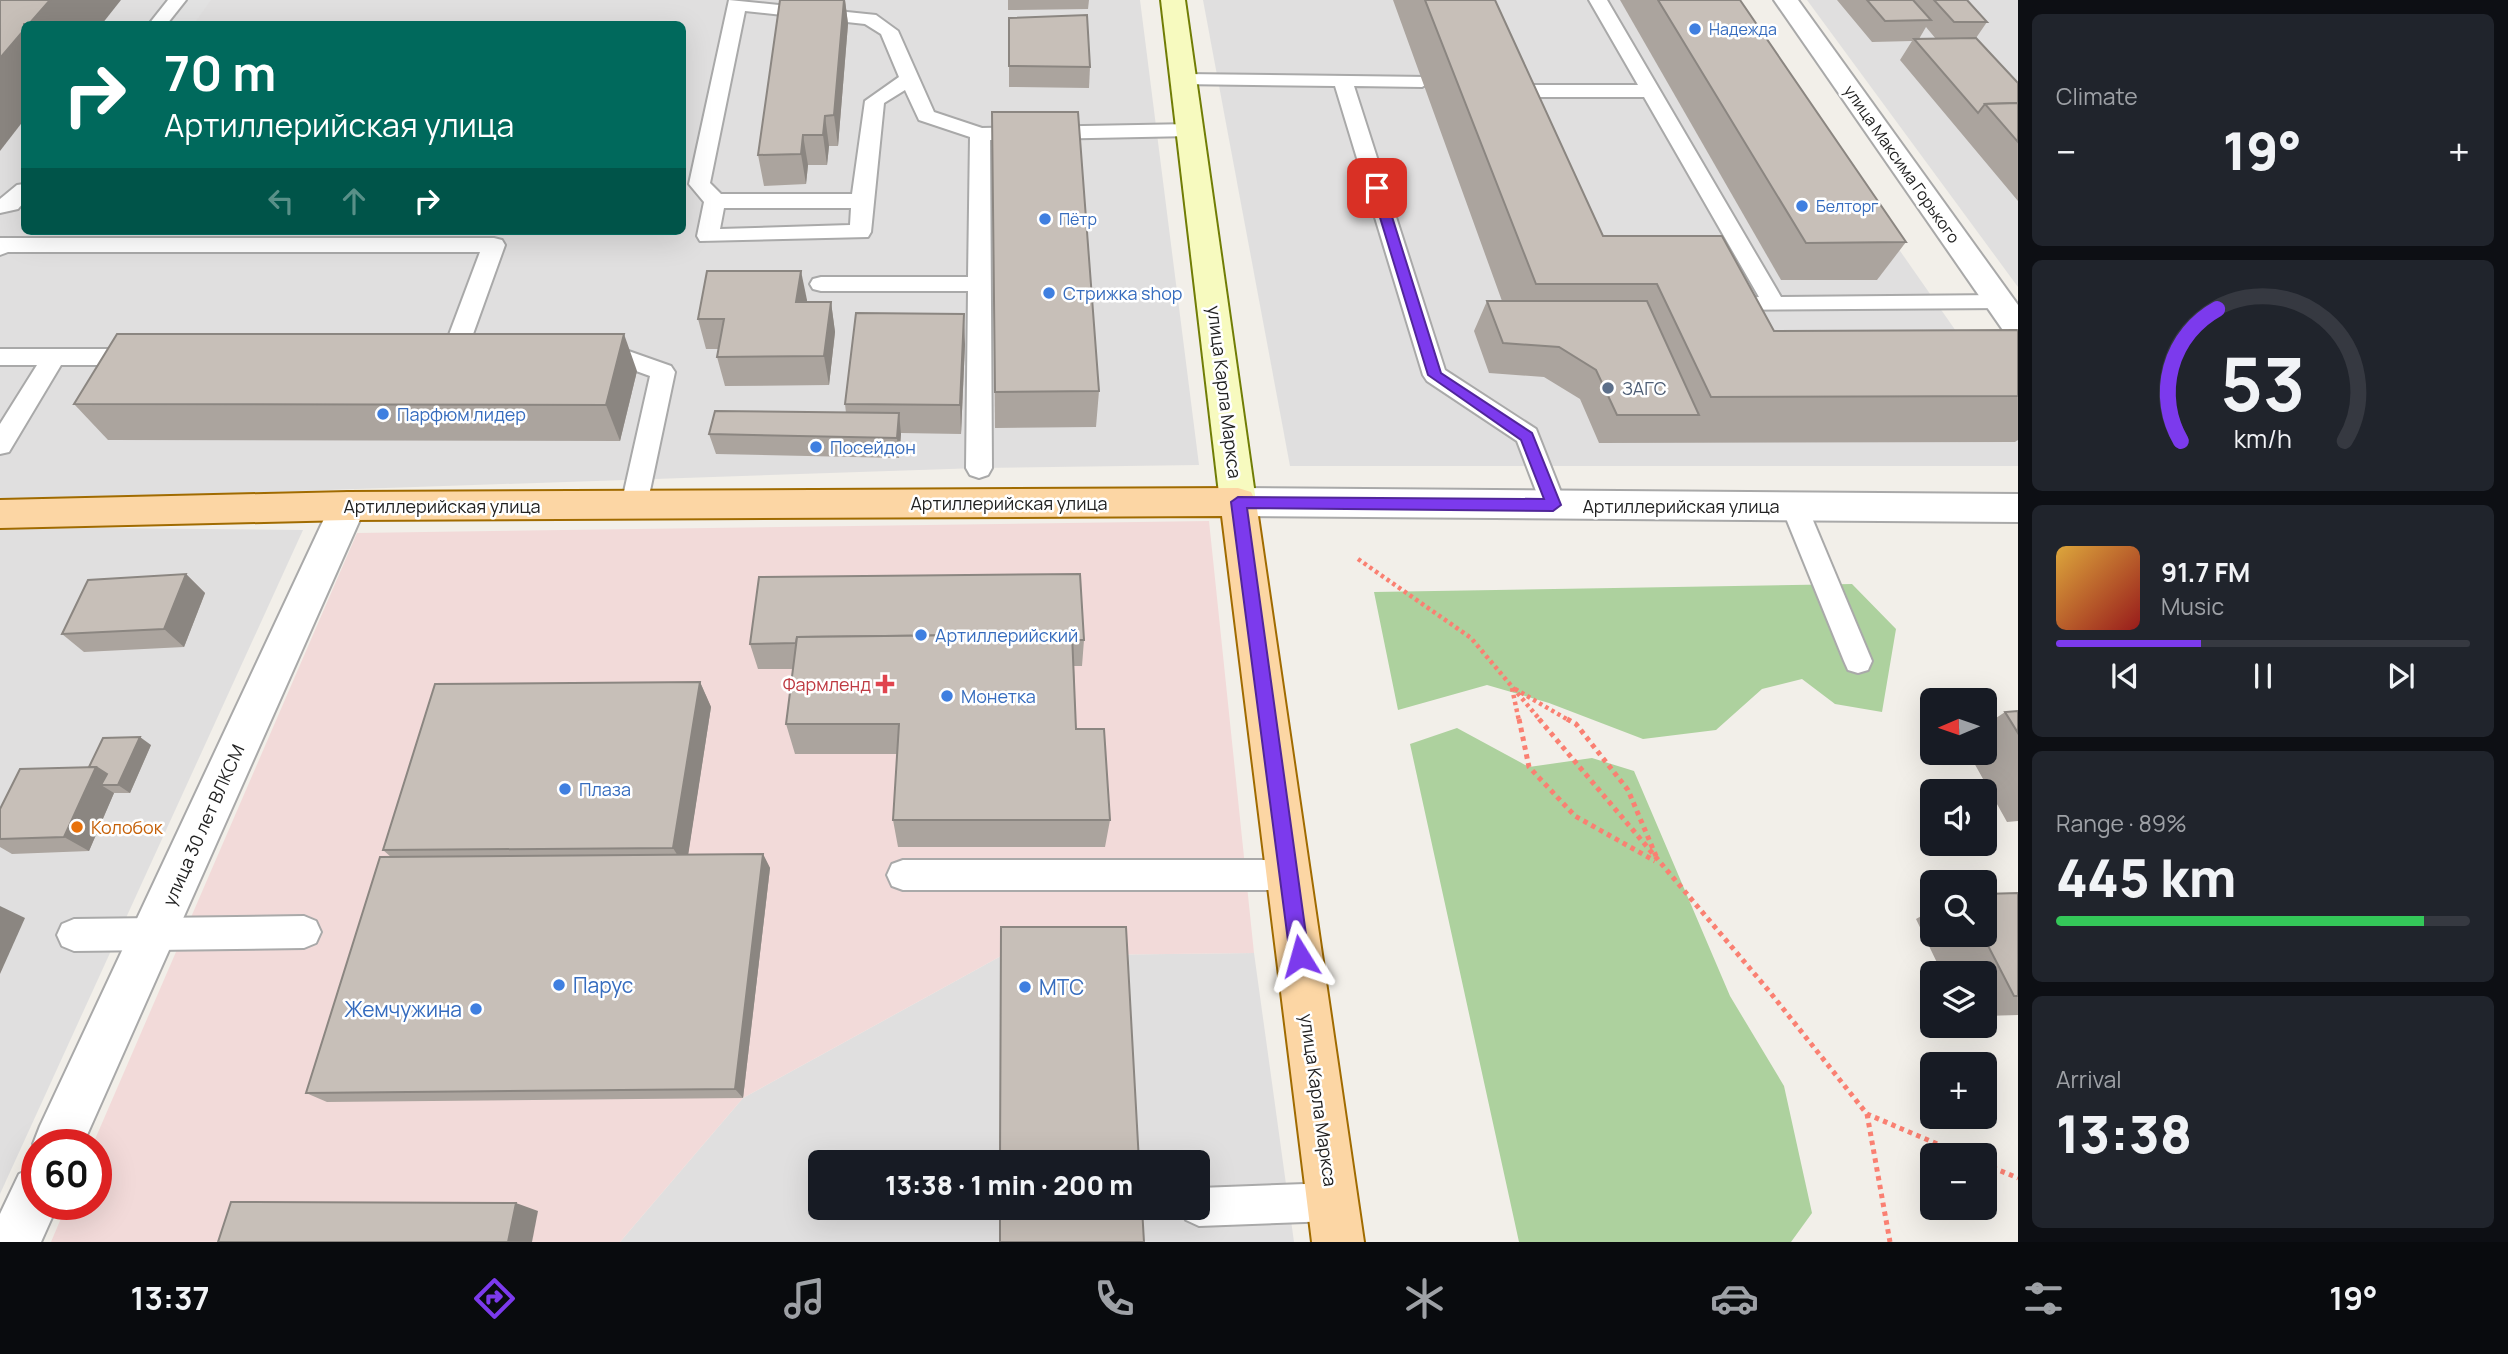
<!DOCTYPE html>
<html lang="en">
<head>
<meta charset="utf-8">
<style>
	body { margin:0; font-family:Manrope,sans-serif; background:#20242c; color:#f1f3f6; height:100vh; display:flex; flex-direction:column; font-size:26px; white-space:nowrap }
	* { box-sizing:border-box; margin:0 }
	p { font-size:23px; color:#9ea1a6 }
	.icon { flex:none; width:38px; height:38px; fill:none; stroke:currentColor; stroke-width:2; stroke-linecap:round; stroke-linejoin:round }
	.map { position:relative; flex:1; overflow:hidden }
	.panel { display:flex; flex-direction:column; gap:14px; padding:14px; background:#0d0f14; width:490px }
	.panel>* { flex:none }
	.banner { position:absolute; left:21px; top:21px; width:665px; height:214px; border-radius:10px; box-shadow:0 7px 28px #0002; background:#00695c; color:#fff; overflow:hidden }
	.needle { width:46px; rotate:268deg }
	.fabs { position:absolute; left:1920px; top:688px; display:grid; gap:14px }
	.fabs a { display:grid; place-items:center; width:77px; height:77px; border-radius:10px; background:#171b24; box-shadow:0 7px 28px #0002; font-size:35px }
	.speed { position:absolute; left:21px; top:1129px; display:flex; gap:14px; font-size:35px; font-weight:700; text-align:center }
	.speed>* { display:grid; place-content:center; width:91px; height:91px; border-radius:50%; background:#171b24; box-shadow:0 7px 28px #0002; line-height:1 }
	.speed .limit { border:10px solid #d22; background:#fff; color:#111 }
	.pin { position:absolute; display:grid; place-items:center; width:60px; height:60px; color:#fff; margin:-30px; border-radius:14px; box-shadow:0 4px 10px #0006 }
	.me { position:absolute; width:77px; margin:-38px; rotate:352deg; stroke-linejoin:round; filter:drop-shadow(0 0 5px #0008) }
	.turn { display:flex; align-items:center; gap:24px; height:147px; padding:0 28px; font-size:32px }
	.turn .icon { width:91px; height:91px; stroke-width:2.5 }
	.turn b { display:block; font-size:49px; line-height:60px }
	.lanes { display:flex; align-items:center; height:66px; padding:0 28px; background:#0003; justify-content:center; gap:35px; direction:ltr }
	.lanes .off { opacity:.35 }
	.big { font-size:52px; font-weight:800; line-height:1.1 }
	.panel .card { flex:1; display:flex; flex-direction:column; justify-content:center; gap:10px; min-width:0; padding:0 24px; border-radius:10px; background:#20242c }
	.panel .dial { align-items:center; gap:0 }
	.dial svg { height:182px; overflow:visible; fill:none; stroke:#363941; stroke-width:7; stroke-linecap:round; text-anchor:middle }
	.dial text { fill:#f1f3f6; stroke:none }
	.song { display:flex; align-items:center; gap:21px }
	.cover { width:84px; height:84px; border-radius:10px; background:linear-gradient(135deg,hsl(40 70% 55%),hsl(0 70% 35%)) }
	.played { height:7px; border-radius:4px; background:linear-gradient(90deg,#7c3aed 35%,#363941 35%) }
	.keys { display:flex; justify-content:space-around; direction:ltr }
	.heat { display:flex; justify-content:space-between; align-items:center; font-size:38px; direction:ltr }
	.charge { height:10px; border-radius:5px; background:linear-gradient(90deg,#34c759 89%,#363941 0) }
	.trip { position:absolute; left:808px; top:1150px; width:402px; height:70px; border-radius:10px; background:#171b24; box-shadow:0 7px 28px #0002; font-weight:800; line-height:70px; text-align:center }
	.dock { display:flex; height:112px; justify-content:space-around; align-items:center; background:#090b0e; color:#9ea1a6 }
	.dock .icon { width:49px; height:49px }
	.dock .active { color:#7c3aed }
	.dock b { font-size:32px; color:#f1f3f6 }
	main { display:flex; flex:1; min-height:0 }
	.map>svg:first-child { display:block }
</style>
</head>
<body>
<main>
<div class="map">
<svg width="2018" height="1242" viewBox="0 0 2018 1242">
	<rect width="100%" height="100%" fill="#f2efe9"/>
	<g fill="#e0dfdf" fill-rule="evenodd">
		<path d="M0,0h1140l59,465 -220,3 -979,33zM24,24h658v207h-658z"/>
		<path d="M1203,0h522l293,420v46h-728z"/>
		<path d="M1807,0h211v287z"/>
		<path d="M0,527l303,3 -303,664z"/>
		<path d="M1254,953l40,289h-674l123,-144 258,-142zM821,1162h378v46h-378z"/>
	</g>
	<path fill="#f2dad9" d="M1209,521l45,432 -253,3 -258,142 -123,144h-569l16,-38h29v-60h-3l264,-611z"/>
	<g fill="#add19e">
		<path d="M1852,584l44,45 -14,83 -47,-8 -33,-25 -40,10 -46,41 -73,9 -94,-36 -62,-18 -89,25 -24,-118z"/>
		<path d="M1457,728l72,39 63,-9 42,13 96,225 54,90 28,127 -21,29h-272l-109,-498z"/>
	</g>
	<path fill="#e2e2e2" d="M188,0h23l-17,24h-24z"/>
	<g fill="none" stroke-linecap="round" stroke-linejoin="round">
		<g stroke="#a9a9a9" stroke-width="4">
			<g id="service">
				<path d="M168,0h18l-19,24h-18z"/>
				<path d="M729,0l147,15 22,16 36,81 48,16 210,-4 10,6 -10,6 -202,4 2,328 -4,7 -9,3 -9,-3 -4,-7 2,-177h-147l-8,-2 -3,-5 3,-5 8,-2h147l2,-140 -51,-17 -14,-30 -21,13 -13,129 -3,5 -168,4 -3,-5 7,-34 -15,-18zM745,11l120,13 16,10 18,43 -34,24 -13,93h-131l-11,-11zM724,208h127l-1,17 -130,4z"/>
				<path d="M1589,0h18l174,297 218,-2 8,3 3,5 -3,5 -293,2 -3,-5 3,-5 45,-3 -115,-200h-119l-10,-6 10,-6h113z"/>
				<path d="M1184,74l245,3 3,4 -10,6 -68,-1 91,284 91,59 30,76 -4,7 -9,3 -9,-3 -27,-71 -90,-60 -4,-6 -88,-289 -158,-2 -3,-4 3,-4z"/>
				<path d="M24,184v18l-6,7 -18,4v-14l17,-14z"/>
				<path d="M0,238h494l8,2 3,5 -37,103 -4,6h-16l-4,-6 36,-96h-472l-8,3z"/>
				<path d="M600,341l71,25 4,6 -28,133 -4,7 -9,3 -9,-3 -4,-7 29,-129 -58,-21 -4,-6 4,-6z"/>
				<path d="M0,349h139l8,2 4,6 -4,6 -8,2h-78l-52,87 -9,2v-30l37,-59h-37z"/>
				<path d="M1794,496l9,3 4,7 65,155 -4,9 -10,3 -10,-3 -4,-9 -63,-155 4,-7z"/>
				<path d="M903,860h386l11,4 5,11 -5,11 -11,4h-386l-11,-4 -5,-11 5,-11z"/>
				<path d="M304,916l12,5 5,11 -5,11 -12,5 -230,3 -12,-5 -5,-11 5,-11 12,-5z"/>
				<path d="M1333,1183l13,6 6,13 -6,13 -13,6 -134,5 -13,-6 -6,-12h19v-20z"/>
			</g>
		</g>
		<g stroke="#a9a9a9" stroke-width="4">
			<g id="minor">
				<path d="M1774,0h24l220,305v34l-11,-3z"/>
				<path d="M348,492l13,4 5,10 -283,638h-46v9l-4,-9 7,-18 290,-620 5,-10z"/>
				<path d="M37,1166v38h21l-17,38h-41v-28l19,-40z"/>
			</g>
		</g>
		<g stroke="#a9a9a9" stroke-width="4">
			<path id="tertiary" d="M1238,488l780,6v28l-780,-6 -13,-4 -5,-10 5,-10z"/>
		</g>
		<g stroke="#707d05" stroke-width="4">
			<path id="secondary" d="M1161,0h24l71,502 -5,10 -13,4 -13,-4 -5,-10z"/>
		</g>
		<g stroke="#a06b00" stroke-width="4">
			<path id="primary" d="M1238,488l13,4 5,10 108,740h-52l-90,-726 -874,4 -348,8v-28l348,-8z"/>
		</g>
		<g stroke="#fa8072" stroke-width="4.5" stroke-dasharray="3.5 3.5" stroke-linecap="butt">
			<path d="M1358,559l113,79 70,83"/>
			<path d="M1512,688l7,33"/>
			<path d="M1515,689l55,32"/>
		</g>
		<g stroke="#fa8072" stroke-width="5" stroke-dasharray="4.5 4.5" stroke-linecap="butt">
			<path d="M1519,719l10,48 46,49 80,45"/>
			<path d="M1539,719l230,272 98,123 96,41"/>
			<path d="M1567,719l9,5 52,66 28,66"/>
			<path d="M1867,1114l23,128"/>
			<path d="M1984,1164l34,14"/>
		</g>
		<use href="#service" fill="#fff" fill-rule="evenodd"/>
		<use href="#minor" fill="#fff" fill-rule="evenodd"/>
		<use href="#tertiary" fill="#fff" fill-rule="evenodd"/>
		<use href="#secondary" fill="#f7fabf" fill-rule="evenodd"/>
		<use href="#primary" fill="#fcd6a4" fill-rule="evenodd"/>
	</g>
	<g fill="#aba49e" fill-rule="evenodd">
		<path d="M780,0h65l3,24 -10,122h-9l-2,19h-19l-2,19 -42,2 -6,-31z"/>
		<path d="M1008,0h81l-1,9 -80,1z"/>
		<path d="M1393,0h102l108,236 171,95h244v109l-3,2 -416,1 -19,-44 -36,-22 -55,-4 -15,-42 13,-30h15z"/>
		<path d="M1620,0h120l166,242 -29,38h-96z"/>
		<path d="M1837,0h130l20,22 -11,16 42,45v118l-118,-141 12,-19 -40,1zM1926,27l10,12h-17z"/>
		<path d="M1009,18l81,49 -1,21 -80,-1z"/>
		<path d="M992,112l107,279 -3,36 -101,1z"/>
		<path d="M807,300l-1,2h25l4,30 -6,53 -104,1 -8,-29 2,-8h-13l-8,-30z"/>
		<path d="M965,344l-4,90 -60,-1 -2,25 -183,-4 -7,-20 137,-21 -1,-9z"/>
		<path d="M637,371l-17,70 -512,-1 -34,-36z"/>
		<path d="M186,574l19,19 -21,54 -100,5 -22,-18z"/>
		<path d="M1084,640l-2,26h-8l2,63 34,91 -5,27h-207l-5,-27 4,-66h-102l-9,-30 7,-55h-35l-8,-25z"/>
		<path d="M700,682l11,25 -23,147h75l7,14 -27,230 -416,4 -21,-9 85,-236 -8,-7z"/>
		<path d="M2018,711v110l-11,1 -39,-70h16v-26l21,-14z"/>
		<path d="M151,745l-21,48h-16l-25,58 -77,3 -12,-7v-38l89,-42z"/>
		<path d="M2018,893v122l-34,1v-43h-42l-26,-54 16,-9v24h52z"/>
	</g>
	<g fill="#8b8681">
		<path d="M50,0h71l-19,24h-73z"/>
		<path d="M844,0h1l3,24 -10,122 -4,-31z"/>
		<path d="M24,30v90l-24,31v-93z"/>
		<path d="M825,116l4,30 -2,19 -4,-30z"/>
		<path d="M803,135l5,30 -2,19 -5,-30z"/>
		<path d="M801,271l6,29 -5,32 -6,-30z"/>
		<path d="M831,302l4,30 -6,53 -5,-29z"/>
		<path d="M964,314l1,30 -4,90 -1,-29z"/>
		<path d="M624,334l13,37 -17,70 -14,-36z"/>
		<path d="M899,413l2,21 -2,24 -2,-20z"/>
		<path d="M186,574l19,19 -21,54 -20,-18z"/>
		<path d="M700,682l11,25 -25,162 -13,-21z"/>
		<path d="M140,737l11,8 -21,48 -12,-8z"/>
		<path d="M96,767l23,16 -18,2 13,8 -25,58 -25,-14z"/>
		<path d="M763,854l7,14 -27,230 -8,-9z"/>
		<path d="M0,906l25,12 -25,56z"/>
		<path d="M516,1203l22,8 -6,31h-24z"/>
	</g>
	<g fill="#c7bfb8" stroke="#8b8681" stroke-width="2">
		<path d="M0,0h50l-21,24h-5v6l-24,28z"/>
		<path d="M780,0h64l-10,115 -9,1 -2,19h-20l-2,19 -43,1z"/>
		<path d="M1425,0h70l108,236h119l52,95 243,-1 1,1v65l-307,1 -54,-113h-121z"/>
		<path d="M1658,0h82l166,242 -100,1z"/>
		<path d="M1867,0h46l18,20 -46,1z"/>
		<path d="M1934,0h33l20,22h-33z"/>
		<path d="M1087,15l3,52 -81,-1v-48z"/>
		<path d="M1976,38l42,45v20l-33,1 -7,9 -64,-74z"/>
		<path d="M2018,103v39l-33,-38z"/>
		<path d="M992,112h86l21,279 -104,1z"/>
		<path d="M707,271h94l-5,31h35l-7,54 -107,1 7,-38h-26z"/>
		<path d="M1487,301h160l52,114h-82l-21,-45 -37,-23 -56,-4z"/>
		<path d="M856,313l108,1 -4,91 -115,-1z"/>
		<path d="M117,334h507l-18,71 -532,-1z"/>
		<path d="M715,411l184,2 -2,25 -188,-4z"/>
		<path d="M186,574l-22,55 -102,5 26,-54z"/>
		<path d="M1080,574l4,66h-11l-1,-6 -275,3 -1,6 -46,1 9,-67z"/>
		<path d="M1072,634l4,95h28l6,91h-217l6,-96h-113l11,-87z"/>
		<path d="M700,682l-27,166 -290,2 52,-166z"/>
		<path d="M2018,711v22l-13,-21z"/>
		<path d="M140,737l-22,48h-17l6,-11 -11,-7h-7l14,-29z"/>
		<path d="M96,767l-32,70 -64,2v-30l20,-40z"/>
		<path d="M763,854l-28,235 -429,4 74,-236z"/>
		<path d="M2018,893v103h-4l-32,-62h2v-40z"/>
		<path d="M1001,927h125l13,235h-139z"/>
		<path d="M231,1202l285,1 -8,39h-290z"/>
		<path d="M1000,1208h142l2,34h-144z"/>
	</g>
	<path fill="#7c3aed" stroke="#51269a" stroke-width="2" d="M1377,185l6,3 58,185 91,60 29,72 -8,6 -306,-3 62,448 -3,6 -6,3 -7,-3 -3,-6 -59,-454 7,-5 306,2 -23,-59 -93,-65 -57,-187z"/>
	<g fill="#3f7fe0" stroke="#fff" stroke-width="2.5">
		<circle cx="1695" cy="29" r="7"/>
		<circle cx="1802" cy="206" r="7"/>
		<circle cx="1045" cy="219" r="7"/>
		<circle cx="1049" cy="293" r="7"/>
		<circle cx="383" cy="414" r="7"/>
		<circle cx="816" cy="447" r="7"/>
		<circle cx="921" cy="635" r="7"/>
		<circle cx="947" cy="696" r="7"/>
		<circle cx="565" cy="789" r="7"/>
		<circle cx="559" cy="985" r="7"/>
		<circle cx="1025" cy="987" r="7"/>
		<circle cx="476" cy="1009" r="7"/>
	</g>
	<circle fill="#5c6f8a" stroke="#fff" stroke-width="2.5" cx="1608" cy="388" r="7"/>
	<path fill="#e0444e" stroke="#fff" stroke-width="2.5" d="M881.5 673.5h7v7h7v7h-7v7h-7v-7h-7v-7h7z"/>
	<circle fill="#e8710a" stroke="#fff" stroke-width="2.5" cx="77" cy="827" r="7"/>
	<g text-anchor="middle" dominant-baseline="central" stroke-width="5" stroke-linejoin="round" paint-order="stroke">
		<g font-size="16" fill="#366cbe" stroke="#fff" text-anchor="start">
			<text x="1709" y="29">Надежда</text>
			<text x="1816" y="206">Белторг</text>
			<text x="1059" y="219">Пётр</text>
		</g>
		<g font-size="16" fill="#222" stroke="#fff">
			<text transform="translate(1902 164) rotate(55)">улица Максима Горького</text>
		</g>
		<g font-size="18" fill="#366cbe" stroke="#fff" text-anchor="start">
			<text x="1063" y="293">Стрижка shop</text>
			<text x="397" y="414">Парфюм лидер</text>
			<text x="830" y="447">Посейдон</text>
			<text x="935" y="635">Артиллерийский</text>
			<text x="961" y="696">Монетка</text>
			<text x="579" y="789">Плаза</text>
		</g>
		<g font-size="18" fill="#4e5e75" stroke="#fff" text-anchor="start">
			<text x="1622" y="388">ЗАГС</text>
		</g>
		<g font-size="18" fill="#222" stroke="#fff">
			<text transform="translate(1225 392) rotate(83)">улица Карла Маркса</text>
			<text x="1009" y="503">Артиллерийская улица</text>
			<text x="442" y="506">Артиллерийская улица</text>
			<text x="1681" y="506">Артиллерийская улица</text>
			<text transform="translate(203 825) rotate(-66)">улица 30 лет ВЛКСМ</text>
			<text transform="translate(1319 1100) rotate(82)">улица Карла Маркса</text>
		</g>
		<g font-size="18" fill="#be3a42" stroke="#fff" text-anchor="end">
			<text x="871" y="684">Фармленд</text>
		</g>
		<g font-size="18" fill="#c56008" stroke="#fff" text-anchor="start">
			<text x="91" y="827">Колобок</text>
		</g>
		<g font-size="21" fill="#366cbe" stroke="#fff" text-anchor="start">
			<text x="573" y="985">Парус</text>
			<text x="1039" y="987">МТС</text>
			<text x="462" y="1009" text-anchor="end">Жемчужина</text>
		</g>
	</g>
</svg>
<div class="fabs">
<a><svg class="needle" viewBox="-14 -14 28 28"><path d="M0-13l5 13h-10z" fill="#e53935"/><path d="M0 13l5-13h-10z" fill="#9ea1a6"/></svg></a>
<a><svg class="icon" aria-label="sound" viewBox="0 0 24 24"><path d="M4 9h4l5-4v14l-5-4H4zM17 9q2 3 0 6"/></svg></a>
<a><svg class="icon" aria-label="search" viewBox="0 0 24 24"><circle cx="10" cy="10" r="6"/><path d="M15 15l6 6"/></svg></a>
<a><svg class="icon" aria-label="layers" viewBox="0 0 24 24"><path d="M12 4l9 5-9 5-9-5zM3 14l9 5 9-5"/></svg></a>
<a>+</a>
<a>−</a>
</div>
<div class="speed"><div class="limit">60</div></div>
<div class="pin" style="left:1377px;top:188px;background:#d93025"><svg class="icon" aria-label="arrive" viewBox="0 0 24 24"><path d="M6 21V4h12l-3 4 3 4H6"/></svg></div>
<svg class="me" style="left:1300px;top:956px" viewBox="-20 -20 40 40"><path d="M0-17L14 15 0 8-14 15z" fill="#7c3aed" stroke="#fff" stroke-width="4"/></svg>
<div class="trip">13:38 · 1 min · 200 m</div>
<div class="banner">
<div class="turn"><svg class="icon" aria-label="right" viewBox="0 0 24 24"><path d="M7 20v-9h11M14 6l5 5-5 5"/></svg><div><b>70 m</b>Артиллерийская улица</div></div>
<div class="lanes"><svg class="icon off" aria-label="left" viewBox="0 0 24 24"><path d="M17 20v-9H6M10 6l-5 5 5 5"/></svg><svg class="icon off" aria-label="ahead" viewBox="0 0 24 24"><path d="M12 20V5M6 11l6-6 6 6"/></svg><svg class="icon" aria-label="right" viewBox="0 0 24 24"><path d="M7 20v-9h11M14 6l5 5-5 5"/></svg></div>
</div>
</div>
<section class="panel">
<div class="card"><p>Climate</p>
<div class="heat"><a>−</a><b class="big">19°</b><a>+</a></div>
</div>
<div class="card dial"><svg viewBox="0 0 100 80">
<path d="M14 69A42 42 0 1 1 86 69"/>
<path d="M14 69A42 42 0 0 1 30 11" stroke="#7c3aed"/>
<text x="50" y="56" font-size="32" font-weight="700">53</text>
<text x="50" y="72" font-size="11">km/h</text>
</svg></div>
<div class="card">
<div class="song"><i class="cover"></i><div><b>91.7 FM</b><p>Music</p></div></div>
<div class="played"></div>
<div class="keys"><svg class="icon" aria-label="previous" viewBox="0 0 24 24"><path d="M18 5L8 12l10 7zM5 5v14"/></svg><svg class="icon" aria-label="pause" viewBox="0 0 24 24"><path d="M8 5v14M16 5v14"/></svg><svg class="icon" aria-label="next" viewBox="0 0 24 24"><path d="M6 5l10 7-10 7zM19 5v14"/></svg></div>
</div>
<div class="card"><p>Range · 89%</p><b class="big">445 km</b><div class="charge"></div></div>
<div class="card"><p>Arrival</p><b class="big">13:38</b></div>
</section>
</main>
<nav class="dock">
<b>13:37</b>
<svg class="icon active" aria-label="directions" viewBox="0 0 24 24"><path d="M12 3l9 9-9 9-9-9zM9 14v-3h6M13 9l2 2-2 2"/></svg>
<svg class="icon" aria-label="music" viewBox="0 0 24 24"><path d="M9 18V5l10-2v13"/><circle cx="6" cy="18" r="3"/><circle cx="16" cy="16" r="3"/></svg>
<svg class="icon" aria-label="phone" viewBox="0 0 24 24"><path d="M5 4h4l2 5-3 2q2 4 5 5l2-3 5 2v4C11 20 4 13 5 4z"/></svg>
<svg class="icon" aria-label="climate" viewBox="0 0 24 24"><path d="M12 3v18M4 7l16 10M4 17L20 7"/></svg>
<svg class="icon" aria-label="car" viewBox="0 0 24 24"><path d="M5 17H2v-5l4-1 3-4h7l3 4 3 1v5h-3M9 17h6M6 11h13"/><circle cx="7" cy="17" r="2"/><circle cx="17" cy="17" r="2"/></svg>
<svg class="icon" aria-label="filters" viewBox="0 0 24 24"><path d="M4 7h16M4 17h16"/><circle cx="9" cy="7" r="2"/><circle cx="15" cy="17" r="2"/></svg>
<b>19°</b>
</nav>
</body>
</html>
